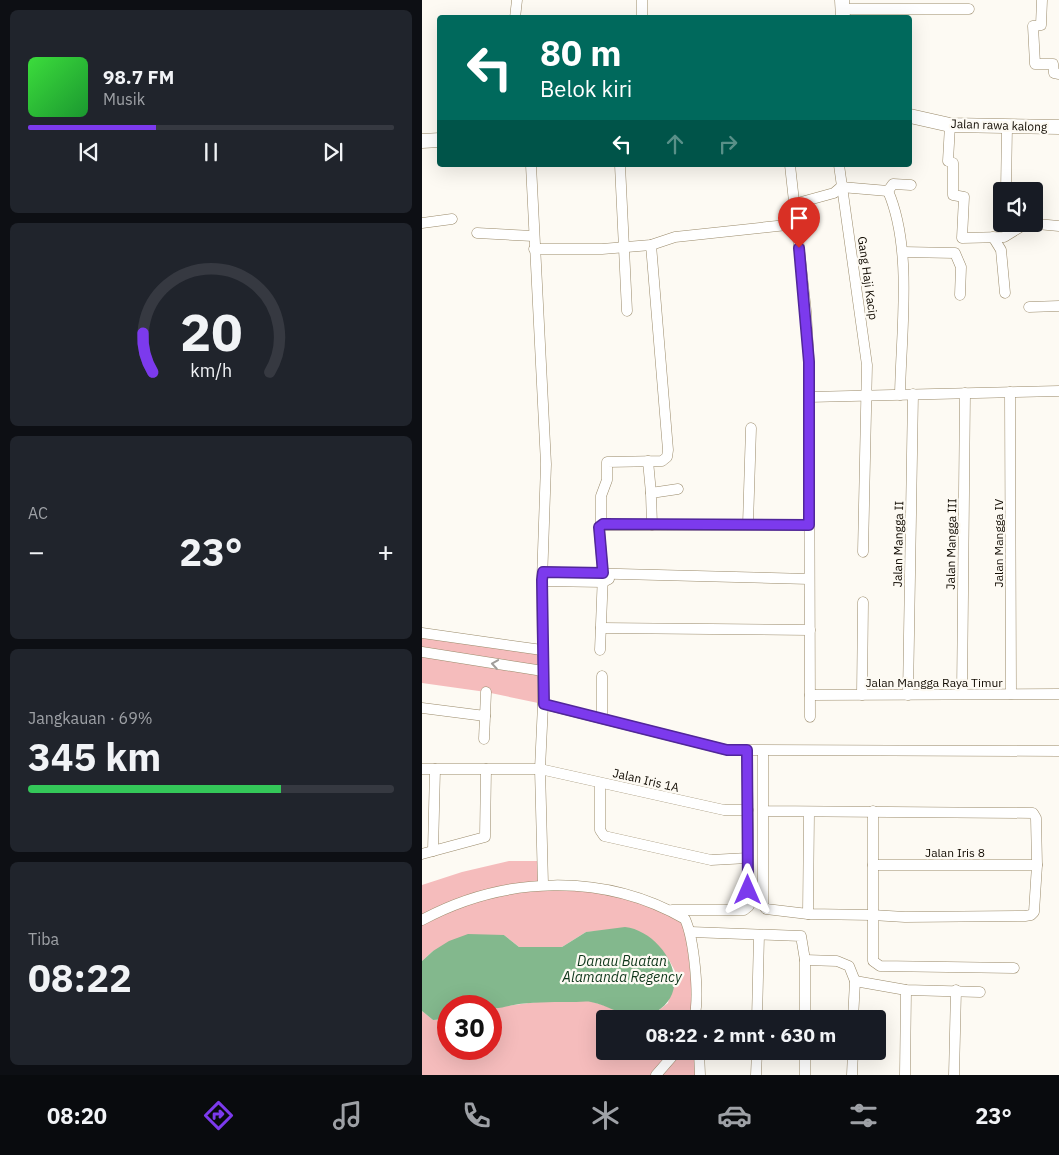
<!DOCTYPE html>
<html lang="id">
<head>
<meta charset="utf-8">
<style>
	body { margin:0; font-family:"IBM Plex Sans",sans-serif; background:#20242c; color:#f1f3f6; height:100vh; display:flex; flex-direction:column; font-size:19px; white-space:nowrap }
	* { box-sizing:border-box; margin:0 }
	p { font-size:16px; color:#9ea1a6 }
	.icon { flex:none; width:28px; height:28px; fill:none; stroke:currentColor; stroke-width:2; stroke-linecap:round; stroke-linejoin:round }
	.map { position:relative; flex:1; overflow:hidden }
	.details { display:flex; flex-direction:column; gap:10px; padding:10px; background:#0d0f14; width:422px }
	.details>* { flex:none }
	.banner { position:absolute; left:15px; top:15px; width:475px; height:152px; border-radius:5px; box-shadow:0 5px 20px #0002; background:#00695c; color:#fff; overflow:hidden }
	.buttons { position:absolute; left:571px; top:182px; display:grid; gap:10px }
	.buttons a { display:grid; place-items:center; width:50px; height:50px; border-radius:5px; background:#171b24; box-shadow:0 5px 20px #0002; font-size:25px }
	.speed { position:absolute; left:15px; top:995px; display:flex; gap:10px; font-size:25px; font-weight:700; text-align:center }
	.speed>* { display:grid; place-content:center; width:65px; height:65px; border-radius:50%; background:#171b24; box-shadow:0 5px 20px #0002; line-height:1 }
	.speed .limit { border:8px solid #d22; background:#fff; color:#111 }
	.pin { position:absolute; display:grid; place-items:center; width:42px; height:42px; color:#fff; margin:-51px -21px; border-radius:50% 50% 50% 0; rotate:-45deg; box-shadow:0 0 5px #0007 }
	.pin .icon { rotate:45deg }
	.me { position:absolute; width:55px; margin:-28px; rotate:0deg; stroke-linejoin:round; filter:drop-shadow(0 0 4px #0008) }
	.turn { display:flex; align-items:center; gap:18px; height:105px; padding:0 20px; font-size:22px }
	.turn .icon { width:65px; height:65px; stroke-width:2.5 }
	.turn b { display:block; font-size:35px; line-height:42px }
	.lanes { display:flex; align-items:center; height:48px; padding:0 20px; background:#0003; justify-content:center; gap:25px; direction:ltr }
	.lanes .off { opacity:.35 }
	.big { font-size:38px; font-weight:800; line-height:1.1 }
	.details .widget { flex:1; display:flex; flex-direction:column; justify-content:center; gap:8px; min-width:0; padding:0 18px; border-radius:8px; background:#20242c }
	.details .dial { align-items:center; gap:0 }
	.dial svg { height:130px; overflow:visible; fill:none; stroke:#363941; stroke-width:7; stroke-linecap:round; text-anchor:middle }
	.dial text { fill:#f1f3f6; stroke:none }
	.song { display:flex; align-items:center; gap:15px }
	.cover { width:60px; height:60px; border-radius:8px; background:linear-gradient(135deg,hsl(120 70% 55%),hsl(130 70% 35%)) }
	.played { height:5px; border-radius:2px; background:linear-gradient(90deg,#7c3aed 35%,#363941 35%) }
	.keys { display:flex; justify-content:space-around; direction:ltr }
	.heat { display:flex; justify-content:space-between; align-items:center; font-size:28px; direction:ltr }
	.charge { height:8px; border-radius:4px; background:linear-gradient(90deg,#34c759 69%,#363941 0) }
	.trip { position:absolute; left:174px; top:1010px; width:290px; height:50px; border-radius:5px; background:#171b24; box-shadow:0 5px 20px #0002; font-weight:800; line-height:50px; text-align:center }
	.dock { display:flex; height:80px; justify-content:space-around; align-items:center; background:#090b0e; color:#9ea1a6 }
	.dock .icon { width:35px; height:35px }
	.dock .current { color:#7c3aed }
	.dock b { font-size:22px; color:#f1f3f6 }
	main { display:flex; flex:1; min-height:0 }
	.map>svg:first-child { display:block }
</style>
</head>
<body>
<main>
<section class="details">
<div class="widget">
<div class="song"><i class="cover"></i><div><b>98.7 FM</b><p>Musik</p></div></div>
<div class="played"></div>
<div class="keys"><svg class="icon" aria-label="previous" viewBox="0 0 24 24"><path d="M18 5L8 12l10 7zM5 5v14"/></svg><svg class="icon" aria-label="pause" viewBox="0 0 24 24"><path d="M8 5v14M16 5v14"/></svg><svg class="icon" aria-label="next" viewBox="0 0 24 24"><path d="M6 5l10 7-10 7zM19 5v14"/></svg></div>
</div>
<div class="widget dial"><svg viewBox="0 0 100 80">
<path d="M14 69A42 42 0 1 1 86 69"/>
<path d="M14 69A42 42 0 0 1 8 45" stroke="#7c3aed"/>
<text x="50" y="56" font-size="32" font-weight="700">20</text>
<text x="50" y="72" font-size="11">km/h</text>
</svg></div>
<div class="widget"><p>AC</p>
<div class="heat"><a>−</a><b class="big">23°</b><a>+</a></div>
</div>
<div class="widget"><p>Jangkauan · 69%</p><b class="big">345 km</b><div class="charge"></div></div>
<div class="widget"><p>Tiba</p><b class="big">08:22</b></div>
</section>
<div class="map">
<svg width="637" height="1075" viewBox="0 0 637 1075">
	<rect width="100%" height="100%" fill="#fdfaf3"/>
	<g fill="#f5bcbc">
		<path d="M0,633l120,17 1,54 -57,-12 -64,-9z"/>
		<path d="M87,861h33l1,23 63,6 79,29 10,100h-91v32h95l1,24h-278v-64l11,9 15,-1v30h43v-41l60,-8 39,1 19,6 20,11 25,-4 14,-11 7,-32 -6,-11 -12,-14 -53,-15 -18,1 -24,15h-43l-15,-12 -71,16 -11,10v-76l40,-13z"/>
	</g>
	<path fill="#83b88d" d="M203,927c37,4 72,60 31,85 -23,14 -43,-6 -65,-10 -5,-1 -10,0 -15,0 -21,0 -36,0 -57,2 -8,1 -19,5 -27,4 -11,-2 -29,-2 -44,-2v13l-15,1 -11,-9v-50l11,-10 16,-10 19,-7 36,1 15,12h43l24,-15z"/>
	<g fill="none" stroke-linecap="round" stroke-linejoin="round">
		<g stroke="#9a8a6a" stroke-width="11">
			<g id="street">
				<path d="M620,0l-1,25 -8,1 2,38h18l1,9 5,1"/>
				<path d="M421,9h126"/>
				<path d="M93,18l2,-18"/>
				<path d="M220,18v-18"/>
				<path d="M528,125l-2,36 5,2v32l11,2 -2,41 42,-1 18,-11 15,-2 22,2"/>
				<path d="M109,165l15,299 -4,117 1,123 -3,65 3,115"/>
				<path d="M198,165l7,146"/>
				<path d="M368,165l16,146 3,51 1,355"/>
				<path d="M417,165l28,200 -4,187"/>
				<path d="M466,191c25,58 13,140 12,204"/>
				<path d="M584,191l1,-65"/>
				<path d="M372,204l40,-11 7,-6 47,4 5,-7 18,1"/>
				<path d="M580,217v3"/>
				<path d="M0,223l30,-4"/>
				<path d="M55,233l56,3"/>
				<path d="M571,237l8,13 4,43"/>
				<path d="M112,249h68l49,-4 24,-8 121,-13"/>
				<path d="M481,252l52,1 6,14 -1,28"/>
				<path d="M607,307l30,-1"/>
				<path d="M588,392l1,302"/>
				<path d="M387,397l250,-6"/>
				<path d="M226,461l3,32"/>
				<path d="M326,524l3,-96"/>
				<path d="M179,525v-29l6,-16v-18l55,-1 5,-4 1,-7 -17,-205"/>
				<path d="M230,525l-1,-32 27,-4"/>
				<path d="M121,572l266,7"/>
				<path d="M120,581l61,1 6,-3"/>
				<path d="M179,628l209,2"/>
				<path d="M0,633l120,17"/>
				<path d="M178,650l3,-77 -4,-46 2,-2h208"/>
				<path d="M0,652l121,19"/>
				<path d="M540,694l3,-301"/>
				<path d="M388,695l249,-1"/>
				<path d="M440,695l1,-93"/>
				<path d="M486,695l5,-301"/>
				<path d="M121,704l184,46 332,1"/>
				<path d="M0,708l63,8 1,-24"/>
				<path d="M180,718v-42"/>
				<path d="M62,739l1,-23"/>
				<path d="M0,769h118l184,41h24"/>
				<path d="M178,783v47l4,6 107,24 37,-2"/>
				<path d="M341,811l270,2 3,5 1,47 -3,47 -3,3 -6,1 -120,1 -33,-2 -64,-1 -42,-5 -3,-4v-154"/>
				<path d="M451,811v150l7,5 134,2"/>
				<path d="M11,851l2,-82"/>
				<path d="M0,854l63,-17 1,-68"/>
				<path d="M451,865h164"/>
				<path d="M250,910h72l5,-4 -2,-155"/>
				<path d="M386,914l1,-102"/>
				<path d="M0,920c82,-44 181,-48 263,-1 9,20 15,78 9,100"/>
				<path d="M269,932l110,4 4,24v59"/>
				<path d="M383,960l32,1 12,5 6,15 -2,38"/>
				<path d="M433,981l51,9 74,2"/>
				<path d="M335,1019l2,-84"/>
				<path d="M277,1051l1,24"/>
				<path d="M383,1051v24"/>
				<path d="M234,1075l21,-24"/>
				<path d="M334,1075l1,-24"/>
				<path d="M430,1075l1,-24"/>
				<path d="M483,1075l1,-85"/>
				<path d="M532,1075l2,-85"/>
			</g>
		</g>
		<g stroke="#9a8a6a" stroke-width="15">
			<g id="secondary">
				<path d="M420,0l1,18"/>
				<path d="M488,116l40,9 109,2"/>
				<path d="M0,141l18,-1"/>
			</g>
		</g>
		<use href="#street" stroke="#fff" stroke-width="10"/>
		<use href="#secondary" stroke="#fff" stroke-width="14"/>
	</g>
	<defs><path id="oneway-chevron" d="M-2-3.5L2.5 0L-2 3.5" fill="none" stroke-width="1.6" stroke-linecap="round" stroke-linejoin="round" transform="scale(1.25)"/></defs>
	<use stroke="#a09d9a" href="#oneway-chevron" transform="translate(73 664) rotate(-171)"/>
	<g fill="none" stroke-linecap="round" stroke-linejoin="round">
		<g stroke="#51269a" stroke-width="12">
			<path id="route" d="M326,890l-1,-140h-20l-183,-46 -2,-124 1,-8 60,1 -4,-46 4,-3 206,1v-163l-10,-114"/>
		</g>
		<use href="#route" stroke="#7c3aed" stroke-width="9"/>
	</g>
	<g text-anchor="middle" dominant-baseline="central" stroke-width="4.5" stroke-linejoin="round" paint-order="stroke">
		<g font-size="12" fill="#110b02" stroke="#fdfaf3">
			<text transform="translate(577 125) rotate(2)">Jalan rawa kalong</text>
			<text transform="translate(446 278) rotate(82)">Gang Haji Kacip</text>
			<text transform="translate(576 543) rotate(-90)">Jalan Mangga IV</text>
			<text transform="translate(476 544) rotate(-89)">Jalan Mangga II</text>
			<text transform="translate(529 544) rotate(-89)">Jalan Mangga III</text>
			<text x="512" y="682">Jalan Mangga Raya Timur</text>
			<text transform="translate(224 780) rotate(13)">Jalan Iris 1A</text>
			<text x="533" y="852">Jalan Iris 8</text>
		</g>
		<g font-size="14" font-style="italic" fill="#0e361a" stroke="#fdfaf3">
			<text x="200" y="961">Danau Buatan<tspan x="200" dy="16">Alamanda Regency</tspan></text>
		</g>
	</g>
</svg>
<div class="buttons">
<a><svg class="icon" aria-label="sound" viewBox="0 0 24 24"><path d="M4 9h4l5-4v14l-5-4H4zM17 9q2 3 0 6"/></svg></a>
</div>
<div class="speed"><div class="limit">30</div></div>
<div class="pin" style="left:377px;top:248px;background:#d93025"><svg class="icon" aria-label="arrive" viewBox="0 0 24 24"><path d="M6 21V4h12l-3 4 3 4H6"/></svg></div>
<svg class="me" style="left:326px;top:890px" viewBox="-20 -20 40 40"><path d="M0-17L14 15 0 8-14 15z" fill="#7c3aed" stroke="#fff" stroke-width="4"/></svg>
<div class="trip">08:22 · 2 mnt · 630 m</div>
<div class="banner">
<div class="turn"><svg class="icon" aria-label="left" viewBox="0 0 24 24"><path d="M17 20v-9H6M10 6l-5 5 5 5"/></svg><div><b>80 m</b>Belok kiri</div></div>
<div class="lanes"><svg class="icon" aria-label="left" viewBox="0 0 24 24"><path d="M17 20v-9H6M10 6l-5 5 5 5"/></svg><svg class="icon off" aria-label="ahead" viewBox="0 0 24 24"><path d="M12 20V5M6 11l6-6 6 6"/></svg><svg class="icon off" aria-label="right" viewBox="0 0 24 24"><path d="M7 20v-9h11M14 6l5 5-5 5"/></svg></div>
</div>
</div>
</main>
<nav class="dock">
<b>08:20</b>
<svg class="icon current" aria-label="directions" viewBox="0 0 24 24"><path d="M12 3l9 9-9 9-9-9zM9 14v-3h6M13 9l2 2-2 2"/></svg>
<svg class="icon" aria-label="music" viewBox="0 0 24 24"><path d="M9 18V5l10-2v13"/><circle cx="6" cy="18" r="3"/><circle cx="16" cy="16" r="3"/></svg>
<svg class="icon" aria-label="phone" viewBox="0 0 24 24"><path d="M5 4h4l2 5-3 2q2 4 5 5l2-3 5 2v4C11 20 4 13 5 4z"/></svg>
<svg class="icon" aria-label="climate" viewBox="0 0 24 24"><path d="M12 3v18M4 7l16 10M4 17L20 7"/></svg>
<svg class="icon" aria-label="car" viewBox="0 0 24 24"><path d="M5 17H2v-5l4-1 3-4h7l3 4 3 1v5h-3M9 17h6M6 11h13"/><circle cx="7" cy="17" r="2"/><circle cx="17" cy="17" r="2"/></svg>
<svg class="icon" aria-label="filters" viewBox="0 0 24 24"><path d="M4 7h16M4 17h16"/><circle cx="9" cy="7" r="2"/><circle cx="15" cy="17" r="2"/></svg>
<b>23°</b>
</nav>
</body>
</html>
